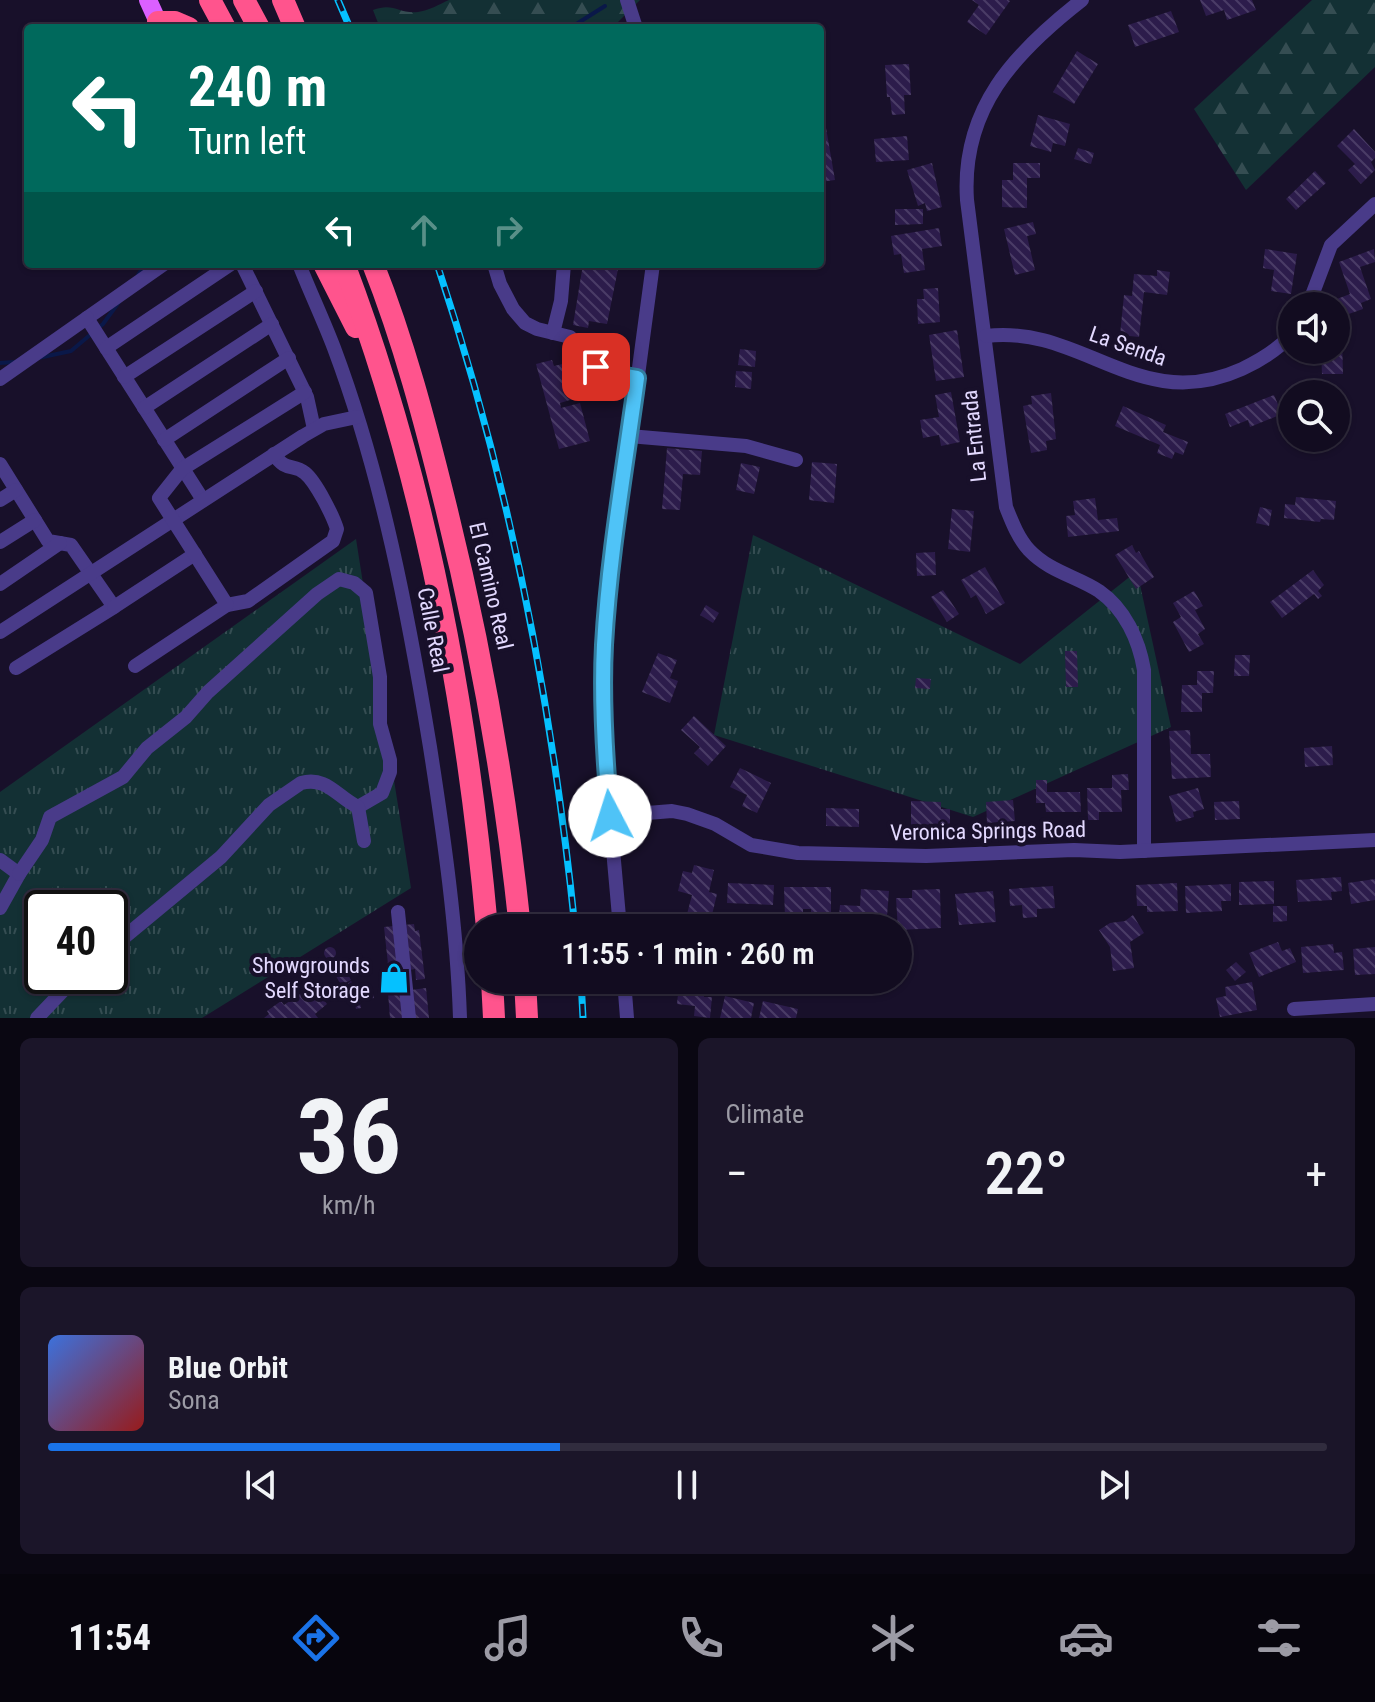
<!DOCTYPE html>
<html lang="en">
<head>
<meta charset="utf-8">
<style>
	body { margin:0; font-family:"Roboto Condensed",sans-serif; background:#1b1529; color:#f1f3f6; height:100vh; display:flex; flex-direction:column; font-size:30px; white-space:nowrap }
	* { box-sizing:border-box; margin:0 }
	p { font-size:26px; color:#9c9ba5 }
	.icon { flex:none; width:44px; height:44px; fill:none; stroke:currentColor; stroke-width:2; stroke-linecap:round; stroke-linejoin:round }
	.map { position:relative; height:1018px; overflow:hidden }
	.sheet { display:flex; flex-direction:column; gap:20px; padding:20px; background:#0a0712; flex:1 }
	.sheet>* { flex:none }
	.hud { position:absolute; left:24px; top:24px; width:800px; height:244px; border-radius:8px; box-shadow:0 2px 6px #0004,0 0 0 2px #312c3e; background:#00695c; color:#fff; overflow:hidden }
	.tools { position:absolute; left:1278px; top:292px; display:grid; gap:16px }
	.tools a { display:grid; place-items:center; width:72px; height:72px; border-radius:50%; background:#120c20; box-shadow:0 2px 6px #0004,0 0 0 2px #312c3e; font-size:40px }
	.speed { position:absolute; left:24px; top:890px; display:flex; gap:16px; font-size:40px; font-weight:700; text-align:center }
	.speed>* { display:grid; place-content:center; width:104px; height:104px; border-radius:50%; background:#120c20; box-shadow:0 2px 6px #0004,0 0 0 2px #312c3e; line-height:1 }
	.speed .limit { border:4px solid #111; border-radius:12px; background:#fff; color:#111 }
	.pin { position:absolute; display:grid; place-items:center; width:68px; height:68px; color:#fff; margin:-34px; border-radius:16px; box-shadow:0 4px 12px #0006 }
	.me { position:absolute; width:88px; margin:-44px; rotate:355deg; stroke-linejoin:round; filter:drop-shadow(0 0 6px #0008) }
	.turn { display:flex; align-items:center; gap:28px; height:168px; padding:0 32px; font-size:36px }
	.turn .icon { width:104px; height:104px; stroke-width:2.5 }
	.turn b { display:block; font-size:56px; line-height:68px }
	.lanes { display:flex; align-items:center; height:76px; padding:0 32px; background:#0003; justify-content:center; gap:40px; direction:ltr }
	.lanes .off { opacity:.35 }
	.big { font-size:60px; font-weight:600; line-height:1.1 }
	.sheet .tile { flex:1; display:flex; flex-direction:column; justify-content:center; gap:12px; min-width:0; padding:0 28px; border-radius:12px; background:#1b1529 }
	.sheet .dial { align-items:center; gap:0 }
	.dial b { font-size:104px; line-height:1 }
	.song { display:flex; align-items:center; gap:24px }
	.cover { width:96px; height:96px; border-radius:12px; background:linear-gradient(135deg,hsl(220 70% 55%),hsl(0 70% 35%)) }
	.played { height:8px; border-radius:4px; background:linear-gradient(90deg,#1a73e8 40%,#312c3e 40%) }
	.keys { display:flex; justify-content:space-around; direction:ltr }
	.heat { display:flex; justify-content:space-between; align-items:center; font-size:44px; direction:ltr }
	.sheet .tiles { flex:1; display:grid; gap:20px; grid-template-columns:1fr 1fr }
	.tile:last-child { grid-column:span 2 }
	.trip { position:absolute; left:464px; top:914px; width:448px; height:80px; border-radius:40px; background:#120c20; box-shadow:0 2px 6px #0004,0 0 0 2px #312c3e; font-weight:600; line-height:80px; text-align:center }
	.tabs { display:flex; height:128px; justify-content:space-around; align-items:center; background:#07050d; color:#9c9ba5 }
	.tabs .icon { width:56px; height:56px }
	.tabs .selected { color:#1a73e8 }
	.tabs b { font-size:36px; color:#f1f3f6 }
	.map>svg:first-child { display:block }
</style>
</head>
<body>
<div class="map">
<svg width="1375" height="1018" viewBox="0 0 1375 1018">
	<defs>
		<pattern id="grass-tufts" width="24" height="20" patternUnits="userSpaceOnUse" patternTransform="scale(2)"><rect width="24" height="20" fill="#133034"/><path d="M3 7l-1-3M5 7V3M7 7l1-3M15 17l-1-3M17 17v-4M19 17l1-3" fill="none" stroke="#354d52"/></pattern>
		<pattern id="forest-firs" width="22" height="20" patternUnits="userSpaceOnUse" patternTransform="scale(2)"><rect width="22" height="20" fill="#133034"/><path d="M5 1l3.5 6h-7zM16 11l3.5 6h-7z" fill="#354d52"/></pattern>
		<pattern id="building-back-hatch" width="6" height="6" patternUnits="userSpaceOnUse" patternTransform="scale(2)"><rect width="6" height="6" fill="#2c1c4b"/><path d="M-1 5l2 2M0 0l6 6M5-1l2 2" fill="none" stroke="#4a3c66"/></pattern>
	</defs>
	<rect width="100%" height="100%" fill="#18102a"/>
	<g fill="url(#grass-tufts)" fill-rule="evenodd">
		<path d="M753,535l267,129 117,-93 34,156 -198,90 -259,-82z"/>
		<path d="M356,539l55,349 -209,130h-202v-226zM42,908h68v68h-68z"/>
	</g>
	<g fill="url(#forest-firs)">
		<path d="M449,0h191l-28,28h-232l-7,-18c21,-8 25,4 45,2 10,-1 22,-8 31,-12z"/>
		<path d="M1312,0h63v67l-129,123 -52,-81z"/>
	</g>
	<g fill="none" stroke-linecap="round" stroke-linejoin="round">
		<g stroke="#0a1849" stroke-width="4">
			<path d="M570,28l35,-22"/>
			<path d="M138,275l7,-11"/>
			<path d="M38,358l33,-7 32,-27 16,-22"/>
			<path d="M0,363l14,-1"/>
		</g>
	</g>
	<g fill="url(#building-back-hatch)">
		<path d="M972,0h36l2,1 -24,34 -19,-13 12,-17z"/>
		<path d="M1200,0h52l4,10 -29,10 -3,-10 -18,6z"/>
		<path d="M1171,11l8,21 -44,15 -7,-22z"/>
		<path d="M1077,51l21,13 -24,40 -21,-12z"/>
		<path d="M909,64l2,31h-7l1,19 -13,1 -2,-18h-3l-2,-32z"/>
		<path d="M1038,115l32,9 -5,22 -12,-3 -2,9 -21,-6z"/>
		<path d="M820,122h5l10,58 -15,2z"/>
		<path d="M1354,129l21,23v6l-4,4 4,8 -14,14 -13,-14 7,-6 -18,-18z"/>
		<path d="M907,136l2,24 -33,2 -2,-23z"/>
		<path d="M1078,148l16,5 -3,11 -17,-5z"/>
		<path d="M932,163l10,44 -15,4 -2,-8 -7,3 -11,-36z"/>
		<path d="M1013,163h27v15h-13v30l-25,-1v-27h11z"/>
		<path d="M1315,171l11,12 -30,27 -10,-11z"/>
		<path d="M895,209h28v15l-28,1z"/>
		<path d="M1033,222l3,12 -9,2 8,34 -20,5 -11,-46z"/>
		<path d="M939,228l3,18 -20,3 3,21 -21,3 -3,-19 -7,1 -3,-19z"/>
		<path d="M1265,249l32,5 -6,40 -20,-3 3,-21 -11,-2z"/>
		<path d="M1374,249l1,13 -15,5 11,32 -10,4 2,6 -20,7 -6,-17 13,-5 -11,-32z"/>
		<path d="M583,264h36l-12,60 -18,-3 -1,7 -15,-3z"/>
		<path d="M1157,270l13,2 -3,23 -23,-3 -5,45 -19,-2 4,-40 8,1 2,-22 23,2z"/>
		<path d="M938,288l2,34 -22,2 -1,-25h7l-1,-10z"/>
		<path d="M957,330l7,47 -28,4 -7,-46z"/>
		<path d="M1336,339h6l1,35h-21l-1,-24h15z"/>
		<path d="M740,349l16,2 -1,16 -17,-2z"/>
		<path d="M552,360l2,6 17,-4 9,35 -20,6 1,5 19,-5 10,38 -31,8 -23,-85z"/>
		<path d="M736,371l16,1 -1,17 -16,-2z"/>
		<path d="M951,392l9,50 -19,4 -2,-11 -16,3 -3,-18 19,-3 -4,-22z"/>
		<path d="M1051,393l5,46 -10,2 1,9 -16,3 -8,-47 9,-2 -1,-8z"/>
		<path d="M1274,395l8,19 -32,13 -2,-7 -18,7 -5,-13z"/>
		<path d="M1123,406l43,19 -3,7 25,10 -5,13 -8,-3 -3,7 -15,-6 3,-8 -45,-19z"/>
		<path d="M667,448l35,3 -2,24 -17,-1 -3,36 -18,-1z"/>
		<path d="M812,462l25,2 -3,39 -25,-3z"/>
		<path d="M741,463l19,4 -6,27 -18,-4z"/>
		<path d="M1296,497l40,4 -2,19 -13,-1 -1,3 -36,-4 1,-14 10,1z"/>
		<path d="M1095,498l3,22 19,-2 2,13 -51,6 -2,-21 9,-1 -2,-14z"/>
		<path d="M1260,507l12,3 -3,16 -13,-3z"/>
		<path d="M952,509l22,2 -4,41 -22,-3z"/>
		<path d="M1132,545l4,8 3,-2 15,26 -18,12 -21,-34z"/>
		<path d="M935,552l1,23 -19,1 -1,-23z"/>
		<path d="M985,567l20,36 -19,11 -10,-19 -5,3 -10,-18z"/>
		<path d="M1313,570l11,15 -6,6 4,5 -4,3 -4,-5 -32,24 -12,-16z"/>
		<path d="M943,590l16,24 -12,8 -16,-25z"/>
		<path d="M1194,591l9,15 -8,4 10,19 -7,5 6,10 -15,8 -16,-30 8,-5 -8,-14z"/>
		<path d="M706,605l13,8 -6,10 -13,-8z"/>
		<path d="M1065,651h12l1,36h-12z"/>
		<path d="M658,653l19,7 -7,18 8,3 -8,22 -28,-11z"/>
		<path d="M1235,655h15l-1,21h-15z"/>
		<path d="M1197,671h17l-1,22h-11v19h-21l1,-27h15z"/>
		<path d="M916,678l15,1 -1,10 -15,-1z"/>
		<path d="M694,716l32,30 -18,20 -14,-13 6,-6 -19,-17z"/>
		<path d="M1190,730l1,24h19l1,23 -39,2 -3,-48z"/>
		<path d="M1332,746l1,19 -28,2 -1,-19z"/>
		<path d="M740,768l31,15 -14,30 -15,-7 5,-11 -17,-8z"/>
		<path d="M1128,774l1,16h-8l1,22h-23v8h-11l-1,-32h25v-13z"/>
		<path d="M1036,780h11v12h33l1,20h-35l-1,-9h-9z"/>
		<path d="M1198,788l6,21 -11,3 1,5 -18,5 -7,-26z"/>
		<path d="M1013,800l2,21 -28,2 -1,-21z"/>
		<path d="M911,801l30,1v7h9v19h-39z"/>
		<path d="M1239,801l1,18 -25,1 -1,-18z"/>
		<path d="M826,808l33,1v18l-33,-1z"/>
		<path d="M694,865l20,5 -5,22 8,2 -6,25 -24,-5 5,-19 -14,-4 5,-20 9,2z"/>
		<path d="M1341,877l1,14 -11,1 1,8 -34,2 -2,-22z"/>
		<path d="M1375,879v21l-24,4 -3,-21z"/>
		<path d="M1274,881v23l-35,1v-23z"/>
		<path d="M728,883l46,2 -1,20 -46,-2z"/>
		<path d="M1177,883l1,28 -31,1v-6h-10l-1,-21z"/>
		<path d="M1231,884v17h-10l1,10 -36,2 -1,-27z"/>
		<path d="M1053,886l2,22 -18,1v8l-14,1 -1,-13 -12,1 -1,-17z"/>
		<path d="M784,887h47v30h-20v-8h-8v9h-18z"/>
		<path d="M861,889l28,2 -2,25h-9v9l-19,-1v4h-21l2,-23 20,1z"/>
		<path d="M940,889l1,39 -43,2 -2,-32h16v-8z"/>
		<path d="M993,891l3,31 -37,3 -4,-31z"/>
		<path d="M1273,906h14v15l-14,1z"/>
		<path d="M1133,915l11,18 -14,9 4,26 -21,3 -3,-24 -11,-17 11,-7 15,-2z"/>
		<path d="M414,924l1,7 4,-1 6,49 -9,1 -1,-11 -5,1 -6,-45z"/>
		<path d="M394,926l11,92h-15l-2,-25 3,-1 -7,-65z"/>
		<path d="M1278,942l4,9 8,-3 6,14 -37,15 -10,-24z"/>
		<path d="M1333,944l1,9 8,-1 2,18 -41,3 -2,-26z"/>
		<circle cx="330" cy="953" r="6"/>
		<path d="M1375,947v27l-20,1 -2,-26z"/>
		<path d="M338,957l13,23 -10,5 -13,-23z"/>
		<path d="M1236,962l10,10 -11,9 -9,-11z"/>
		<path d="M351,981l6,9 -12,8 -5,-9z"/>
		<path d="M1252,982l5,28 -37,7 -4,-19 10,-2 -1,-9z"/>
		<path d="M679,984l26,2 -1,11h8l-2,21 -16,-2 1,-10 -18,-2z"/>
		<path d="M313,985l14,19 -12,10 3,4h-54l5,-4 -2,-3 14,-10 3,4z"/>
		<path d="M426,988l3,30h-14l-4,-28z"/>
		<path d="M372,991l2,7 -10,2 -2,-6z"/>
		<path d="M358,995l3,13 -5,1 -1,-5 -5,1 -2,-7z"/>
		<path d="M725,996l29,7 -3,15h-31z"/>
		<path d="M763,1001l35,8 -2,9h-37z"/>
	</g>
	<g fill="none" stroke-linecap="round" stroke-linejoin="round">
		<g stroke="#493b89" stroke-width="14">
			<path d="M627,0l9,28"/>
			<path d="M1082,0c-68,53 -121,109 -115,200l39,307c6,15 12,31 23,43 21,22 47,26 70,41 26,18 40,49 45,79v181"/>
			<path d="M164,264l-77,54 116,182"/>
			<path d="M242,264l65,133 7,32"/>
			<path d="M299,264c11,28 24,55 35,84 48,128 74,265 96,399 14,90 27,181 30,271"/>
			<path d="M494,264l6,20 13,25 12,14 12,6 33,8 32,35 35,6"/>
			<path d="M1308,306l23,-61 44,-41"/>
			<path d="M553,333l8,-32 3,-37"/>
			<path d="M986,336c96,-12 153,80 256,33 19,-9 36,-19 50,-35"/>
			<path d="M106,348l125,-84"/>
			<path d="M124,377l132,-86"/>
			<path d="M0,379l87,-61"/>
			<path d="M144,408l128,-84"/>
			<path d="M629,436l117,10 50,14"/>
			<path d="M164,440l125,-82"/>
			<path d="M0,464l48,77 23,4 43,62 -98,61"/>
			<path d="M0,500l16,-10"/>
			<path d="M0,542l35,-22"/>
			<path d="M0,584l60,-41"/>
			<path d="M227,605l21,-4 85,-60 4,-12c-4,-13 -21,-47 -32,-56 -12,-10 -19,0 -31,-19"/>
			<path d="M114,607l81,-53"/>
			<path d="M0,632l303,-196 21,-12 33,-7"/>
			<path d="M135,666l92,-61 -68,-107 23,-29 123,-77"/>
			<path d="M610,816l62,-5 15,3 28,10 36,21 47,8 128,3 148,-6 46,2 255,-12"/>
			<path d="M0,860l19,14 -19,34"/>
			<path d="M19,874l23,-34 8,-23 73,-40 24,-29 39,-31 22,-25 109,-98 22,-15 15,4 12,10 14,84v47l10,36v12l-8,21 -24,14"/>
			<path d="M398,912l11,106"/>
			<path d="M620,928l-15,-168 -1,-112 5,-58 44,-326"/>
			<path d="M110,949l111,-92 48,-52 32,-22c26,-7 36,14 57,24l6,34"/>
			<path d="M624,980l3,38"/>
			<path d="M1294,1009l81,-5"/>
			<path d="M37,1018l40,-42"/>
		</g>
		<path stroke="#db60ff" stroke-width="18" d="M148,0l10,22"/>
		<g stroke="#ff548d" stroke-width="22">
			<path d="M210,0l15,28"/>
			<path d="M244,0l15,28"/>
			<path d="M283,0l12,28"/>
			<path d="M158,22h17l14,6"/>
			<path d="M324,264l32,63"/>
			<path d="M344,264c80,211 123,440 143,664"/>
			<path d="M373,264c31,78 52,158 72,239 35,140 60,281 75,425"/>
			<path d="M492,980l2,38"/>
			<path d="M525,980l2,38"/>
		</g>
		<g stroke="#05c1ff" stroke-width="7">
			<g id="rail">
				<path d="M338,0l12,28"/>
				<path d="M437,264c72,216 115,438 138,664"/>
				<path d="M581,980l2,38"/>
			</g>
		</g>
		<use href="#rail" stroke="#18102a" stroke-width="4" stroke-dasharray="12" stroke-linecap="butt"/>
	</g>
	<g fill="none" stroke-linecap="round" stroke-linejoin="round">
		<g stroke="#337fa1" stroke-width="20">
			<path id="route" d="M596,367l6,5 35,6c-12,89 -28,178 -33,267 -3,57 1,115 6,171"/>
		</g>
		<use href="#route" stroke="#4fc3f7" stroke-width="14"/>
	</g>
	<defs>
		<g id="shop-bare" transform="scale(2.4)"><path d="M-5-2.5h2.3a2.7 3.5 0 0 1 5.4 0H5L5.5 6h-11ZM-1.5-2.5h3a1.5 2.3 0 0 0-3 0Z" fill="#05c1ff" stroke="#18102a" stroke-width="2.5" paint-order="stroke"/></g>
	</defs>
	<g fill-rule="evenodd">
		<use href="#shop-bare" x="394" y="978"/>
	</g>
	<g text-anchor="middle" dominant-baseline="central" stroke-width="8" stroke-linejoin="round" paint-order="stroke">
		<g font-size="22" fill="#e3d9ff" stroke="#18102a">
			<text transform="translate(1128 346) rotate(19)">La Senda</text>
			<text transform="translate(974 436) rotate(-96)">La Entrada</text>
			<text transform="translate(491 586) rotate(77)">El Camino Real</text>
			<text transform="translate(433 630) rotate(79)">Calle Real</text>
			<text transform="translate(988 831) rotate(-1)">Veronica Springs Road</text>
		</g>
		<g font-size="22" fill="#e3d9ff" stroke="#18102a" text-anchor="end">
			<text x="370" y="965">Showgrounds<tspan x="370" dy="25">Self Storage</tspan></text>
		</g>
	</g>
</svg>
<div class="tools">
<a><svg class="icon" aria-label="sound" viewBox="0 0 24 24"><path d="M4 9h4l5-4v14l-5-4H4zM17 9q2 3 0 6"/></svg></a>
<a><svg class="icon" aria-label="search" viewBox="0 0 24 24"><circle cx="10" cy="10" r="6"/><path d="M15 15l6 6"/></svg></a>
</div>
<div class="speed"><div class="limit">40</div></div>
<div class="pin" style="left:596px;top:367px;background:#d93025"><svg class="icon" aria-label="arrive" viewBox="0 0 24 24"><path d="M6 21V4h12l-3 4 3 4H6"/></svg></div>
<svg class="me" style="left:610px;top:816px" viewBox="-20 -20 40 40"><circle r="19" fill="#fff"/><path d="M0-13L10 11 0 6-10 11z" fill="#4fc3f7"/></svg>
<div class="trip">11:55 · 1 min · 260 m</div>
<div class="hud">
<div class="turn"><svg class="icon" aria-label="left" viewBox="0 0 24 24"><path d="M17 20v-9H6M10 6l-5 5 5 5"/></svg><div><b>240 m</b>Turn left</div></div>
<div class="lanes"><svg class="icon" aria-label="left" viewBox="0 0 24 24"><path d="M17 20v-9H6M10 6l-5 5 5 5"/></svg><svg class="icon off" aria-label="ahead" viewBox="0 0 24 24"><path d="M12 20V5M6 11l6-6 6 6"/></svg><svg class="icon off" aria-label="right" viewBox="0 0 24 24"><path d="M7 20v-9h11M14 6l5 5-5 5"/></svg></div>
</div>
</div>
<section class="sheet">
<div class="tiles">
<div class="tile dial"><b>36</b><p>km/h</p></div>
<div class="tile"><p>Climate</p>
<div class="heat"><a>−</a><b class="big">22°</b><a>+</a></div>
</div>
<div class="tile">
<div class="song"><i class="cover"></i><div><b>Blue Orbit</b><p>Sona</p></div></div>
<div class="played"></div>
<div class="keys"><svg class="icon" aria-label="previous" viewBox="0 0 24 24"><path d="M18 5L8 12l10 7zM5 5v14"/></svg><svg class="icon" aria-label="pause" viewBox="0 0 24 24"><path d="M8 5v14M16 5v14"/></svg><svg class="icon" aria-label="next" viewBox="0 0 24 24"><path d="M6 5l10 7-10 7zM19 5v14"/></svg></div>
</div>
</div>
</section>
<nav class="tabs">
<b>11:54</b>
<svg class="icon selected" aria-label="directions" viewBox="0 0 24 24"><path d="M12 3l9 9-9 9-9-9zM9 14v-3h6M13 9l2 2-2 2"/></svg>
<svg class="icon" aria-label="music" viewBox="0 0 24 24"><path d="M9 18V5l10-2v13"/><circle cx="6" cy="18" r="3"/><circle cx="16" cy="16" r="3"/></svg>
<svg class="icon" aria-label="phone" viewBox="0 0 24 24"><path d="M5 4h4l2 5-3 2q2 4 5 5l2-3 5 2v4C11 20 4 13 5 4z"/></svg>
<svg class="icon" aria-label="climate" viewBox="0 0 24 24"><path d="M12 3v18M4 7l16 10M4 17L20 7"/></svg>
<svg class="icon" aria-label="car" viewBox="0 0 24 24"><path d="M5 17H2v-5l4-1 3-4h7l3 4 3 1v5h-3M9 17h6M6 11h13"/><circle cx="7" cy="17" r="2"/><circle cx="17" cy="17" r="2"/></svg>
<svg class="icon" aria-label="filters" viewBox="0 0 24 24"><path d="M4 7h16M4 17h16"/><circle cx="9" cy="7" r="2"/><circle cx="15" cy="17" r="2"/></svg>
</nav>
</body>
</html>
